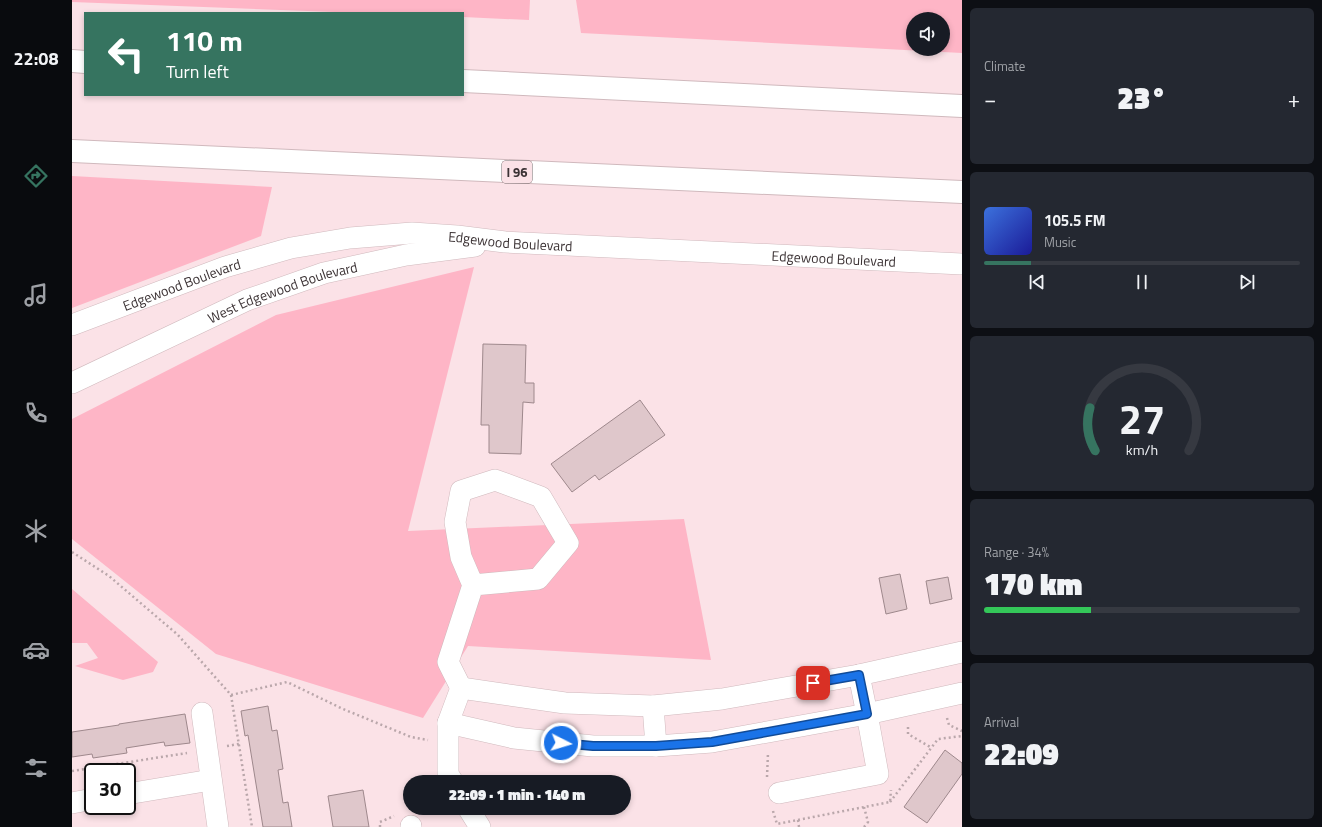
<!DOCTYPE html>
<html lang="en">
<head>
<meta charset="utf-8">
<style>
	body { margin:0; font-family:"Titillium Web",sans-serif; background:#242831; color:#f1f3f6; height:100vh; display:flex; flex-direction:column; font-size:15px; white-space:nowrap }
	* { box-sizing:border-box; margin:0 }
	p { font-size:13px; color:#9ea1a6 }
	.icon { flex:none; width:22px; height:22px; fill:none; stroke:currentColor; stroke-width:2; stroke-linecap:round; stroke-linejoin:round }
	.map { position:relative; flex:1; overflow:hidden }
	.drawer { display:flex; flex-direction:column; gap:8px; padding:8px; background:#0d0f14; width:360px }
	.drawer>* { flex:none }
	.banner { position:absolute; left:12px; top:12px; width:380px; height:84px; border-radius:0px; box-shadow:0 2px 6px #0003; background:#367460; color:#fff; overflow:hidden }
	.fabs { position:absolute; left:834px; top:12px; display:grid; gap:8px }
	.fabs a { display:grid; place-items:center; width:44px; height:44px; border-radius:50%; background:#171b24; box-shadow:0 2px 6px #0003; font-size:20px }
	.speed { position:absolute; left:12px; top:763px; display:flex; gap:8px; font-size:20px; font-weight:700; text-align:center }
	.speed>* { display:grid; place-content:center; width:52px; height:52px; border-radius:50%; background:#171b24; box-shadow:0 2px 6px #0003; line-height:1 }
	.speed .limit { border:2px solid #111; border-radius:6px; background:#fff; color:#111 }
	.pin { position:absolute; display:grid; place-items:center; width:34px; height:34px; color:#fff; margin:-17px; border-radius:8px; box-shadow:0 2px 6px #0006 }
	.me { position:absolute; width:44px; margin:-22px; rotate:95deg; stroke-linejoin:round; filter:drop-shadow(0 0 3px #0008) }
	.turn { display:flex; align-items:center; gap:14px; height:84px; padding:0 16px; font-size:18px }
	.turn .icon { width:52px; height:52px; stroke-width:2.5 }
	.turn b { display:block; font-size:28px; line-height:34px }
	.big { font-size:30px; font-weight:800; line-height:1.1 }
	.drawer .card { flex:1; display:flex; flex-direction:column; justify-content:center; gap:6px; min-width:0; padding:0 14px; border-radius:6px; background:#242831 }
	.drawer .dial { align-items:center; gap:0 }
	.dial svg { height:104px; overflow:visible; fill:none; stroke:#363941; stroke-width:7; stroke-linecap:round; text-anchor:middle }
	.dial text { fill:#f1f3f6; stroke:none }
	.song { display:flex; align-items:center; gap:12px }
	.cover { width:48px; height:48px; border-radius:6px; background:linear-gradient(135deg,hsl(220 70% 55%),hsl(240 70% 35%)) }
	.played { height:4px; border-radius:2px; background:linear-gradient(90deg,#367460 15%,#363941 15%) }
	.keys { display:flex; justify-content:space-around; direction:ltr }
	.heat { display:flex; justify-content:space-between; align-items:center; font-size:22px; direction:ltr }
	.charge { height:6px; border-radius:3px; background:linear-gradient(90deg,#34c759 34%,#363941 0) }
	.trip { position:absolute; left:331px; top:775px; width:228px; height:40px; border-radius:20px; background:#171b24; box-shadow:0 2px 6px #0003; font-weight:800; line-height:40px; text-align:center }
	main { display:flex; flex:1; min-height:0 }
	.menu { display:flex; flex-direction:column; width:72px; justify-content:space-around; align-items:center; background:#090b0e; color:#9ea1a6 }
	.menu .icon { width:28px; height:28px }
	.menu .current { color:#367460 }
	.menu b { font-size:18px; color:#f1f3f6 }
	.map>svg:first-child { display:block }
</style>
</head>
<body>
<main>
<nav class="menu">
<b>22:08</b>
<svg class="icon current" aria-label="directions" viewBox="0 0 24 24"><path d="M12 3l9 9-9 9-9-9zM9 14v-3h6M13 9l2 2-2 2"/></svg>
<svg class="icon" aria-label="music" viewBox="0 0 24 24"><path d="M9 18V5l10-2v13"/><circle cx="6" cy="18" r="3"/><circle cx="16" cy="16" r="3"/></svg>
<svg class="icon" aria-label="phone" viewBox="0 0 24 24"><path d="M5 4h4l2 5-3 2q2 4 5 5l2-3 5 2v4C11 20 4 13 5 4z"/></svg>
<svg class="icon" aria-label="climate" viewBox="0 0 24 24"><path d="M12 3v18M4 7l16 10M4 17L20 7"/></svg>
<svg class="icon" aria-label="car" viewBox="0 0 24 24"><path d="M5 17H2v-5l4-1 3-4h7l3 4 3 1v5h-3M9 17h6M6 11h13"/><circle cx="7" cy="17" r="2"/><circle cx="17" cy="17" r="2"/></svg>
<svg class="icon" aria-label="filters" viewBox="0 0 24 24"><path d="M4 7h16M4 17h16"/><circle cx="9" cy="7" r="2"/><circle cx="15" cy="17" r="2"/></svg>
</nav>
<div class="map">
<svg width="890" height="827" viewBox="0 0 890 827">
	<rect width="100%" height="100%" fill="#fbe2e7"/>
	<g fill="#feb5c6" fill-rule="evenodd">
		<path d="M0,0h458l-1,20 -66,-3v-4h-102l-289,-11z"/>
		<path d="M504,0h386v53l-381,-20zM841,19h30v30h-30z"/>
		<path d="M0,176l200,11 -11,49 -189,72z"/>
		<path d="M402,267l-66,264 276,-12 27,141 -243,-14 -45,72 -207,-64 -144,-115v-120l204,-104z"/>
		<path d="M0,589l86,73 -5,10 -30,8 -48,-14 23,-8 -11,-15h-15z"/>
	</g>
	<g fill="#dfc7cb" stroke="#9e888c">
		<path d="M411,344l43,1 -1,38h9v20l-11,-1 -2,52 -32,-1v-28h-8z"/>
		<path d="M568,400l25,35 -66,45 -4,-5 -23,17 -21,-28z"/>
		<path d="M828,574l7,35 -21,5 -7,-36z"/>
		<path d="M876,577l4,22 -22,5 -4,-23z"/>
		<path d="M196,706l4,25 5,-1 6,39 -5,1 5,33 5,-1 4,25h-29l-15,-92 -3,1 -4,-25z"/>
		<path d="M113,714l5,29 -25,3 -1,-4 -38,6 1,5 -34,5 -1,-4 -20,3v-25l47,-7v-1z"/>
		<path d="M873,750l17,13v11l-35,49 -23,-16z"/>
		<path d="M291,790l6,37h-36l-5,-31z"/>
	</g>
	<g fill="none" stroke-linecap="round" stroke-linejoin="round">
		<g stroke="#d0b9bd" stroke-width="22">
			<g id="minor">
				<path id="s1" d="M0,325l153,-58 66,-19 59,-10 62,-5 45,3 48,6 457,22"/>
				<path id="s2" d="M0,383l175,-83 77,-27 82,-18 69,-9"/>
				<path d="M890,652l-103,23 -137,24 -69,7 -88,-3 -104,-15 -13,35 66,15 79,8h63l56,-4 155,-28 95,-21"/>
				<path d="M389,688l-13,-26 25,-77 65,-6 30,-36 -27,-46 -46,-17 -34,11 -6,31 6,35 12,28"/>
				<path d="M581,706l3,40"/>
				<path d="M130,713l16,114"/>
				<path d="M376,723v51l5,8"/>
				<path d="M707,793l99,-19 -11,-60 -8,-39"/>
				<path d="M55,794l84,-14"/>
				<path d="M0,803l21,-4"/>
				<path d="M396,808l12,19"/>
				<path d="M339,826v1"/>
			</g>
		</g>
		<g stroke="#d0b9bd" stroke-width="24">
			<g id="highway">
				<path d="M0,61l13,1"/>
				<path d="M391,81l499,25"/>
				<path d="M0,151l890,41"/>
			</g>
		</g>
		<g stroke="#baa7ab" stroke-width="2.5" stroke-dasharray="2 3" stroke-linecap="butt">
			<path d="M0,552l37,24 69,59 53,60 56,-13 56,27 68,28 17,3"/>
			<path d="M159,695l21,132"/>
			<path d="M875,718l2,7 13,6"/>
			<path d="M836,727v7l24,14"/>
			<path d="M155,746l12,-2"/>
			<path d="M0,771l115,-18"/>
			<path d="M695,777l1,-24"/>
			<path d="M818,802l48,-63 24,-3"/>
			<path d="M701,811l4,13 113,-22 1,-12"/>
			<path d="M726,820l1,7"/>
			<path d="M308,827v-5l14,-6"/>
			<path d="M792,827l4,-5 -4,-15"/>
		</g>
		<use href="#minor" stroke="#fff" stroke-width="21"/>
		<use href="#highway" stroke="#fff" stroke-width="22"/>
	</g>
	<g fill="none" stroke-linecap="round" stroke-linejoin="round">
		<g stroke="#114b97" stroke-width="10">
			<path id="route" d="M489,743l32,3h63l56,-4 155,-28 -8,-39 -46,8"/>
		</g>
		<use href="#route" stroke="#1a73e8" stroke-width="7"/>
	</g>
	<g text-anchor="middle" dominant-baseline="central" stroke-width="3" stroke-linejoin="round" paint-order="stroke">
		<rect fill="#fbe2e7" stroke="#75686a" stroke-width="1" x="430" y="161" width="30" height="22" rx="3"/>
		<g font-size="13" font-weight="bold" fill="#3c3335">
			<text x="445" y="172">I 96</text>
		</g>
		<g font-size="14" fill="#3c3335" stroke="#fbe2e7">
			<text stroke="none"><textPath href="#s1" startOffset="453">Edgewood Boulevard</textPath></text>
			<text stroke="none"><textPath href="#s1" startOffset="777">Edgewood Boulevard</textPath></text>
			<text stroke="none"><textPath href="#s1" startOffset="117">Edgewood Boulevard</textPath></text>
			<text stroke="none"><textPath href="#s2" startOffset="230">West Edgewood Boulevard</textPath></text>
		</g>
	</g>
</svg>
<div class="fabs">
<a><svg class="icon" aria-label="sound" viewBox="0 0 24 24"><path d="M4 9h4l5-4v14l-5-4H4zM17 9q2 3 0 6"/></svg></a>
</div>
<div class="speed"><div class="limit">30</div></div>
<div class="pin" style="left:741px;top:683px;background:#d93025"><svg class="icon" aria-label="arrive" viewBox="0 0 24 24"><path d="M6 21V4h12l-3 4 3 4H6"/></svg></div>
<svg class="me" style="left:489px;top:743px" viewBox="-20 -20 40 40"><circle r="17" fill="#1a73e8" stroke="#fff" stroke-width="3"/><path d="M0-11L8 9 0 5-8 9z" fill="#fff"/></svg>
<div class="trip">22:09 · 1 min · 140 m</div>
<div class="banner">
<div class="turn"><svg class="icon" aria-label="left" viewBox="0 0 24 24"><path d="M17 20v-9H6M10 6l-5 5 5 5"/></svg><div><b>110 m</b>Turn left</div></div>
</div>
</div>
<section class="drawer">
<div class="card"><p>Climate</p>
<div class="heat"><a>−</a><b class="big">23°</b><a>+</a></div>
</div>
<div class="card">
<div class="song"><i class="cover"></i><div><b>105.5 FM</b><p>Music</p></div></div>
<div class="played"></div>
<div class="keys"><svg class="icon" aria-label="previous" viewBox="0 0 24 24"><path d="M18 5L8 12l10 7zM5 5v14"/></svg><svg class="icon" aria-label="pause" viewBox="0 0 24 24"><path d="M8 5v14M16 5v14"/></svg><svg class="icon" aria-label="next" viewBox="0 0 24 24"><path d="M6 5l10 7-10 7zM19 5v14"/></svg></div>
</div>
<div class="card dial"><svg viewBox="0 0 100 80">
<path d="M14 69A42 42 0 1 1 86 69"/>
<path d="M14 69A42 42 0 0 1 10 36" stroke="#367460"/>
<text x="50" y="56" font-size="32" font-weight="700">27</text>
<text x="50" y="72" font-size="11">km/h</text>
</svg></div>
<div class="card"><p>Range · 34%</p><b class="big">170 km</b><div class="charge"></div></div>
<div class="card"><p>Arrival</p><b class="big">22:09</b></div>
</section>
</main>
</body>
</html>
